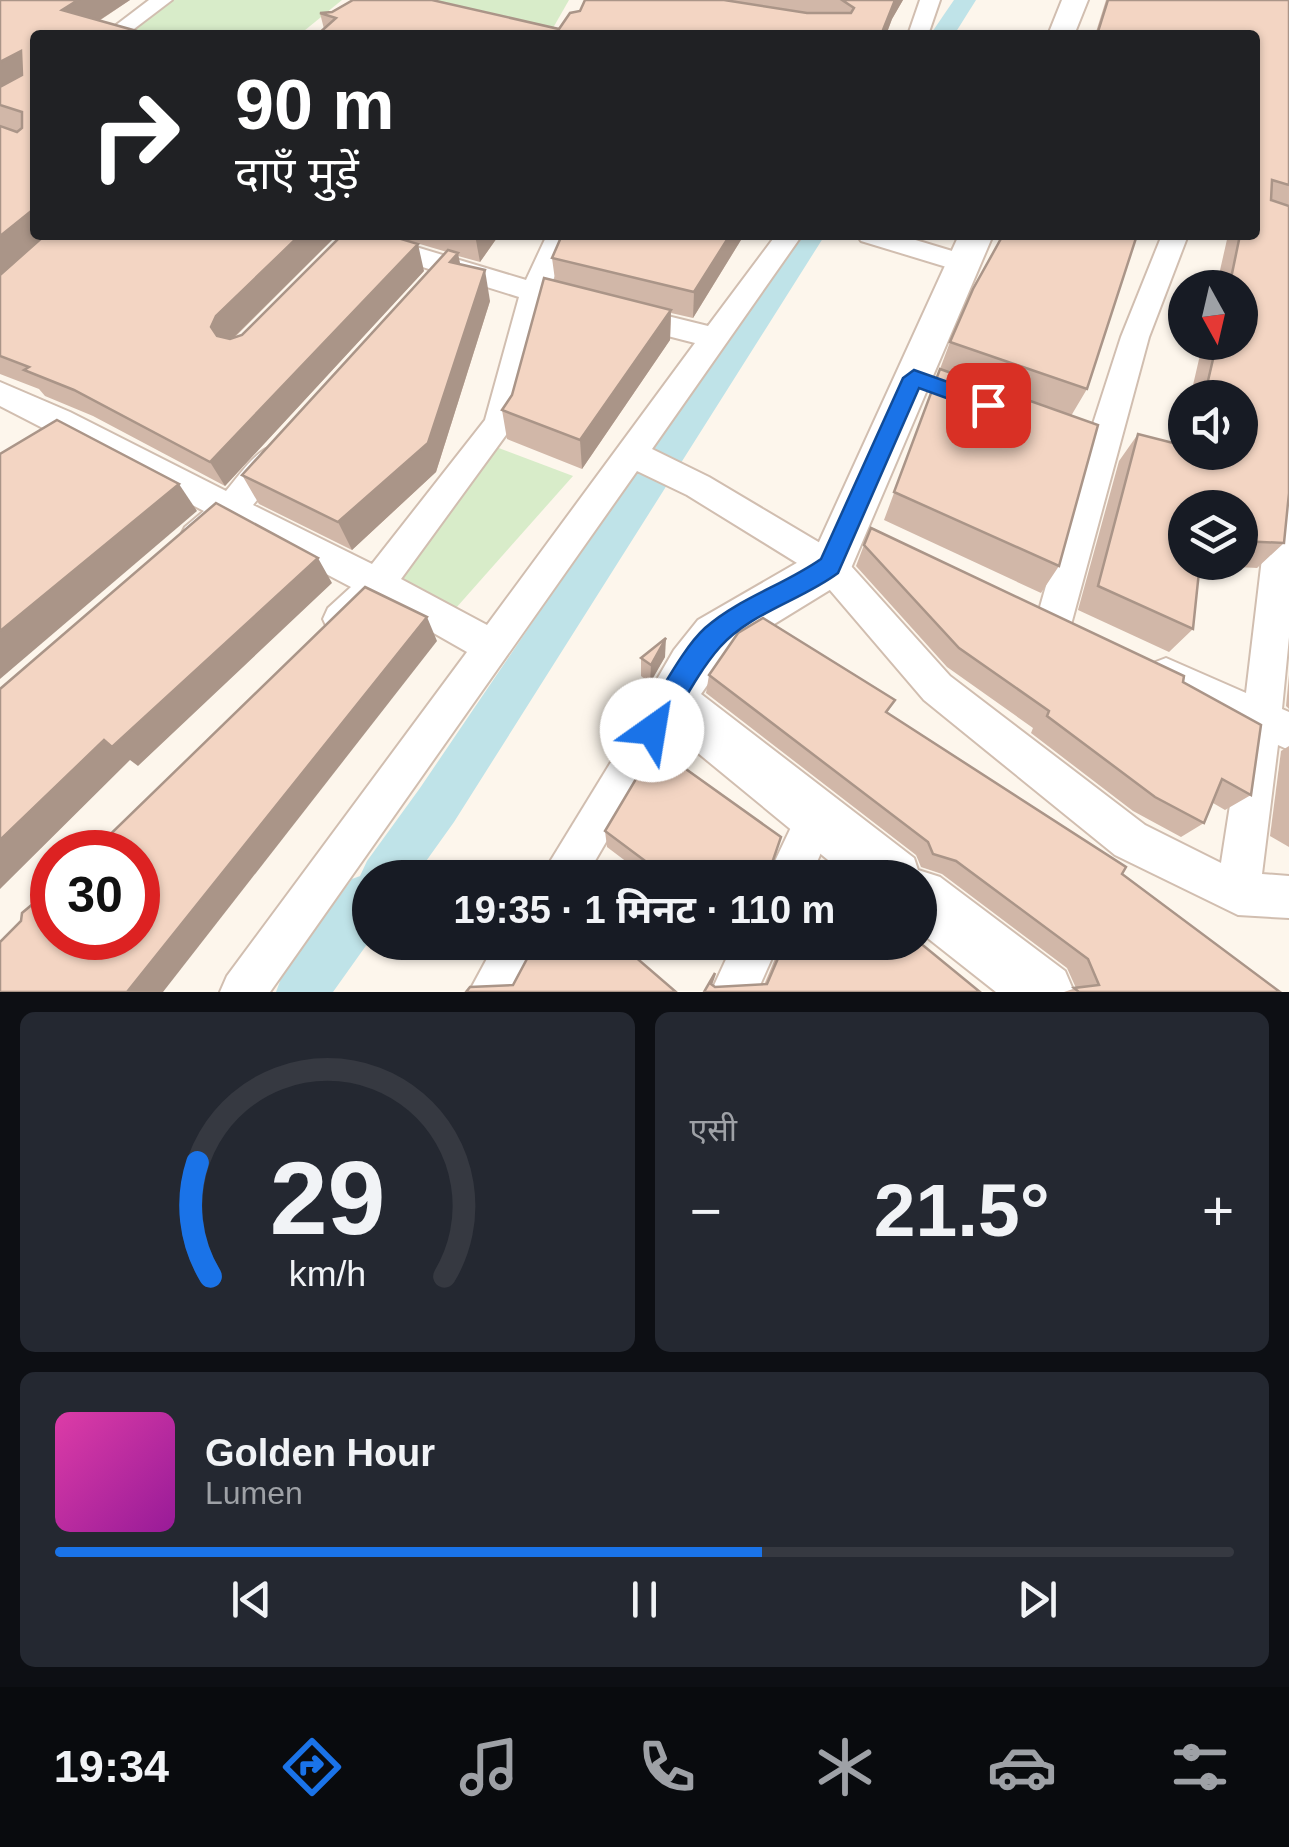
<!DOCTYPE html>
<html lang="hi">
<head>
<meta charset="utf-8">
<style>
	body { margin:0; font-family:Helvetica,"Noto Sans Devanagari",sans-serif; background:#242831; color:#f1f3f6; height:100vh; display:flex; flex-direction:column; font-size:38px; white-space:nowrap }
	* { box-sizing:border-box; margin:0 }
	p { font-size:32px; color:#9ea1a6 }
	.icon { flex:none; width:55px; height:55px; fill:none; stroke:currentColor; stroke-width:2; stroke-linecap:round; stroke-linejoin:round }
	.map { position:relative; height:992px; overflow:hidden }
	.sheet { display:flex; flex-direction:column; gap:20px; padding:20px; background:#0d0f14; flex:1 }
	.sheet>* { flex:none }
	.guide { position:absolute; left:30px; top:30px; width:1230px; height:210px; border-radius:10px; box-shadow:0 2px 8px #0004; background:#202124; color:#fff; overflow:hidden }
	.needle { width:65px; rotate:172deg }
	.controls { position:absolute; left:1168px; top:270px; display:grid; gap:20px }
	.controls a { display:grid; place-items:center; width:90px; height:90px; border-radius:50%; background:#171b24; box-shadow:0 2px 8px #0004; font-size:50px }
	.speed { position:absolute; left:30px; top:830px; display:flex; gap:20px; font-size:50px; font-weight:700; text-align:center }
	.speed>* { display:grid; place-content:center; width:130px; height:130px; border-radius:50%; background:#171b24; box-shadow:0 2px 8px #0004; line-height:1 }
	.speed .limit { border:15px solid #d22; background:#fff; color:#111 }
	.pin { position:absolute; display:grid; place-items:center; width:85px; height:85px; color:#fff; margin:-42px; border-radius:20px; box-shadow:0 5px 15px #0006 }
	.me { position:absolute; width:110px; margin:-55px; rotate:32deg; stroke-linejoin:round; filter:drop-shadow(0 0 8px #0008) }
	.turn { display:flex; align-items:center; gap:35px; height:210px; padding:0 40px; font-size:45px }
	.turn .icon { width:130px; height:130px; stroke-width:2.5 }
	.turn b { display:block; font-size:70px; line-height:85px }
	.big { font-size:75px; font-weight:700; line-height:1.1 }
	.sheet .card { flex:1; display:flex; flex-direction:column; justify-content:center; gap:15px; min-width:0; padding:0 35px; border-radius:15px; background:#242831 }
	.sheet .dial { align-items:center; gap:0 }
	.dial svg { height:260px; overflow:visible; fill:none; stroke:#363941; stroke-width:7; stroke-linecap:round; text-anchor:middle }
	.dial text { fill:#f1f3f6; stroke:none }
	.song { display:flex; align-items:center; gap:30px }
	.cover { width:120px; height:120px; border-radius:15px; background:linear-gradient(135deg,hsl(320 70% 55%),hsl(300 70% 35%)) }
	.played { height:10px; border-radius:5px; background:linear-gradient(90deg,#1a73e8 60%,#363941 60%) }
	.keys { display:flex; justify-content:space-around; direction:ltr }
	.heat { display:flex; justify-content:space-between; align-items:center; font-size:55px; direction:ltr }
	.sheet .tiles { flex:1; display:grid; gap:20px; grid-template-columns:1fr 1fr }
	.card:last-child { grid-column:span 2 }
	.trip { position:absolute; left:352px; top:860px; width:585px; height:100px; border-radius:50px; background:#171b24; box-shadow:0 2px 8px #0004; font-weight:700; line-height:100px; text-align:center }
	.tab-bar { display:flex; height:160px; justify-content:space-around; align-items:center; background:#090b0e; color:#9ea1a6 }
	.tab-bar .icon { width:70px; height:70px }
	.tab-bar .selected { color:#1a73e8 }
	.tab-bar b { font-size:45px; color:#f1f3f6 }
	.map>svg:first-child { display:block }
</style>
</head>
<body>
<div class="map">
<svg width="1289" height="992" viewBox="0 0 1289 992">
	<rect width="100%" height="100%" fill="#fdf6ec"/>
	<g fill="#d8ecc9">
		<path d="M172,0h170l-43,35h-177z"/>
		<path d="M376,0h193l-20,35z"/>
		<path d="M496,447l77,29 -117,132 -60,-32z"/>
	</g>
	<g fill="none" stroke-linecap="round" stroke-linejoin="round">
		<g fill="#bfe3e8" fill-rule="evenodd">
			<path d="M954,0h22l-22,35h-24z"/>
			<path d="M795,235h30l-371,587 -40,56h-44v62l-37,52h-57l7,-19 69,-94 8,-3 7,-15 53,-73z"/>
		</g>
		<g stroke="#d1beb0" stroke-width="4">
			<g id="minor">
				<path d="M149,0h23l-46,35h-23z"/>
				<path d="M920,0h20l-12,35h-20z"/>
				<path d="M335,235h41l150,45 21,-45h26l-23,52 14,4 4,7 -4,7h-20l-30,119 -113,155 86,46 208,-282 -74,-19 -4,-7 4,-7 10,-3 77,19 68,-91h26l-150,214 57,28 133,79 108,120 195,149 76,38 21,-135 -89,-41 -6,-12 6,-12 13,-5 80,35 27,-227 5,-9 11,-4v184l-7,72 7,3v38l-11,-5 -16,129 27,2v42l-51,-3 -123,-60 -191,-155 -106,-124 -131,-81 -50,-24 -367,521h-50l7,-16 240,-324 -86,-49 -27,27 -13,5 -13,-5 -5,-11 5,-11 23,-21 -118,-62c-16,14 -26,29 -48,22l-5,-10 5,-10 19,-16 -204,-105v-24l70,30 156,79c16,-18 36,-53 63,-45l5,9 -41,50 119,59 113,-144 34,-123 -180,-56z"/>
				<path d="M857,235h42l73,22 4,6 -4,6 -9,3 -102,-31z"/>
				<path d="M1162,235h26l-39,102 -77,284 -5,11 -13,5 -13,-5 -5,-11 48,-169 -41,-15 -4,-8 4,-8 11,-4 37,13 30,-93z"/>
				<path d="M670,682l13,5 6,13 -104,178h-45l117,-191z"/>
				<path d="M816,798l14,6 6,14 -26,60h-43l35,-74z"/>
				<path d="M496,942h48l-27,50h-48z"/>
				<path d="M734,942h45l-22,50h-46z"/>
			</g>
		</g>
		<g stroke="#d1beb0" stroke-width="4">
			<g id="tertiary">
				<path d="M1062,0h26l-14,35h-26z"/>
				<path d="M959,235h34l-147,345 -114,70 -31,44 213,164 4,12 22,7 125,94 9,21h-78l-76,-60v-54h-70l-197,-162 -8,-16 29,-50 24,-30 116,-67z"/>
			</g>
		</g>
		<use href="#minor" fill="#fff" fill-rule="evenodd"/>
		<use href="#tertiary" fill="#fff" fill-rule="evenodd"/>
	</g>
	<g fill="#d1b7a8" fill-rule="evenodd">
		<path d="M0,0h130l-31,21 -64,14v200h298v4l-99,99 190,-67 -199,215 -132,-70 -48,-20 -6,-7 -39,-15z"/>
		<path d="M585,0h318l-11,19 -6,16h-569l7,-6 -4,-16 239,16 21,-18z"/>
		<path d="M1106,0h183v493l-5,50 -27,25 -57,-3 -7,64 -24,23 -91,-42 41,-149 19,-27 41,11 6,-25v32h55v-54h-50l13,-56h37v-54h-24l12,-53h27v-200h-160zM1185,508h55v54h-55z"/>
		<path d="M389,235h110l-19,27 -22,-6 2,9 30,36 -54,171 -84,78 -93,-46 -17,-29 205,-223z"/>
		<path d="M562,235h182l-51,83 -22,-5 -1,27 -88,129 -75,-30 -5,-29 10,-15 43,-115 -3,-22z"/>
		<path d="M950,342l137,47 -16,27 -12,150 -18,27 -157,-73z"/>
		<path d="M864,545l319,137 68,113 -26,15 -12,-7 -9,20 -23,14 -48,-26 -102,-78 2,-5 -86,-61 -91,-101z"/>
		<path d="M665,657l-15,26 -9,-7v-18z"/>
		<path d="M709,675l186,25 -8,13 235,161 158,118h-216l12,-4 -9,-20 -125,-94 -21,-7 -5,-12 -210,-162z"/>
		<path d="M1289,675v34l-3,-3z"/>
		<path d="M1289,746v101l-19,-11 11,-85z"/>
		<path d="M605,831l166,35 68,12h-191l-41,-31z"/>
		<path d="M782,942h137l61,50h-276l11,-5 49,-2z"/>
	</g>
	<g fill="#aa9588">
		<path d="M78,0h52l-53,35 -15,-25z"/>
		<path d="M895,0h8l-11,19 -6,16h-5z"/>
		<path d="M21,51l14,25 -35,22v-36z"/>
		<path d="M35,208v27h17l-52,43v-42z"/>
		<path d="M300,235h33v4l-104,103 -4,12 -14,-27 5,-11z"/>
		<path d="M475,235h24l-19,27z"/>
		<path d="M730,235h14l-51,83 1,-26z"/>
		<path d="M418,244l6,27 -199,215 -15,-24z"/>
		<path d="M458,253l6,31 -14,-22z"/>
		<path d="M485,270l5,31 -54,171 -84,78 -14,-28z"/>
		<path d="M671,310l-1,30 -88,129 -2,-29z"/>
		<path d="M179,484l18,27 -197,168v-48z"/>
		<path d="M318,558l14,25 -194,183 -8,-6 -130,129v-49l104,-100z"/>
		<path d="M427,617l10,24 -274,351h-36z"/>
		<path d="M666,638l-1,19 -15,26 1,-18z"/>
	</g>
	<g fill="#f3d5c3" stroke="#aa9588" stroke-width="2.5">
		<path d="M0,0h78l-16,10 89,25h-116v173l-35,28v-110l17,6 5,-4v-16l-22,-7v-18l22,-12 -1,-24 -21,11z"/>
		<path d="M353,0h79l127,29 11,-16 10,-2 5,-11h139l83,13h44l3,-5 -12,-8h53l-14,35h-564l19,-17 -16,-5 12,-1z"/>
		<path d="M1108,0h181v185l-17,-5 -1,20 18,6v287l-5,50 -44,-2v-33h-55v54h15l-7,67 -95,-43 40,-152 47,12v6h55v-54h-36l13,-56h23v-54h-11l11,-53h15v-200h-158z"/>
		<path d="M45,235h255l-84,81 -5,11 6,9 13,3 12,-4 100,-100h46l30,9 -208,218 -136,-72 -50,-20 5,-3 -29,-11v-81z"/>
		<path d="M562,235h168l-36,57 -142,-34z"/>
		<path d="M1003,235h134l-50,154 -137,-47 23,-53z"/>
		<path d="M448,250l10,3 -8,9 35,8 -57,173 -90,79 -96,-47z"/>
		<path d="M544,278l127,32 -91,130 -78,-30 10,-15z"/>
		<path d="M940,369l158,56 -39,141 -165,-74z"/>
		<path d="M57,420l122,64 -179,147v-177z"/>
		<path d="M216,503l102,55 -206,189 -8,-7 -104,100v-151z"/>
		<path d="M871,528l313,148 -1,6 78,43 -10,70 -29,-16 -18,44 -49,-26 -108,-81 2,-5 -90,-63 -95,-103z"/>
		<path d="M365,587l62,30 -300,375h-127v-50l21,-21 1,-8 30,-25v50h86v-86h-46z"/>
		<path d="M763,618l132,82 -9,12 240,155 -4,7 158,118h-201l-5,-4 25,-3 -11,-26 -132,-98 -23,-7 -5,-12 -219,-167 29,-42z"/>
		<path d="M666,638l-15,27 -10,-7z"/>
		<path d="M655,747l126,90 -10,29 52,-2 16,14h-171l-63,-47z"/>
		<path d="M536,942h82l58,50h-210l4,-5 43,-2z"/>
		<path d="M785,942h134l61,50h-276l11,-19 -4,11 4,3 52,-3z"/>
	</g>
	<path fill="#1a73e8" stroke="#114b97" stroke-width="2.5" d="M914,370l82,29 3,6 -11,8 -69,-25 -81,185c-36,27 -88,40 -118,74 -23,26 -40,62 -59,92l-9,3 -10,-3 -4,-9 4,-10c18,-26 40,-71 63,-92 34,-30 79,-43 116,-69l82,-181z"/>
</svg>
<div class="controls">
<a><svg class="needle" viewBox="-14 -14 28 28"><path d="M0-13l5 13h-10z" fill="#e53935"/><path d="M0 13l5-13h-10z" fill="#9ea1a6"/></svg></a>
<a><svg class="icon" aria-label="sound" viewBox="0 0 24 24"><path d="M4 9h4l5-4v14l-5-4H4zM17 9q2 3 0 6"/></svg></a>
<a><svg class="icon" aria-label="layers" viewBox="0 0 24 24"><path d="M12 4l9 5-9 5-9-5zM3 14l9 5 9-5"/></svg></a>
</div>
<div class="speed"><div class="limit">30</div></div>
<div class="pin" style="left:988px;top:405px;background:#d93025"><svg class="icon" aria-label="arrive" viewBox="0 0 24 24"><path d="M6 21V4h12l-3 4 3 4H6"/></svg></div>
<svg class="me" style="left:652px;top:730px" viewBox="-20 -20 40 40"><circle r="19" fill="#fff"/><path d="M0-13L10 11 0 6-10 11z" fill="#1a73e8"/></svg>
<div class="trip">19:35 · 1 मिनट · 110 m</div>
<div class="guide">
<div class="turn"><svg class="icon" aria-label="right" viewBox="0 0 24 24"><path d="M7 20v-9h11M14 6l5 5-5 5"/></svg><div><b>90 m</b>दाएँ मुड़ें</div></div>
</div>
</div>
<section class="sheet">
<div class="tiles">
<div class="card dial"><svg viewBox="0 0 100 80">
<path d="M14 69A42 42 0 1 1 86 69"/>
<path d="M14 69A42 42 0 0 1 10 34" stroke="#1a73e8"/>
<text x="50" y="56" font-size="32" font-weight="700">29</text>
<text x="50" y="72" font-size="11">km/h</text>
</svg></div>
<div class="card"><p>एसी</p>
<div class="heat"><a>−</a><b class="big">21.5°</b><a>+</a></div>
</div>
<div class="card">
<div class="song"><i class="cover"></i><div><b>Golden Hour</b><p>Lumen</p></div></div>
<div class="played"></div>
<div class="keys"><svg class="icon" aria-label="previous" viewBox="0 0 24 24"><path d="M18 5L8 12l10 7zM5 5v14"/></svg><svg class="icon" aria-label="pause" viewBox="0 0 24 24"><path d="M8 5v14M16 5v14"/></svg><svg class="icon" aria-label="next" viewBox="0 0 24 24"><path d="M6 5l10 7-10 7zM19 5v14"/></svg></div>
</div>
</div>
</section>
<nav class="tab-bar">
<b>19:34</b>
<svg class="icon selected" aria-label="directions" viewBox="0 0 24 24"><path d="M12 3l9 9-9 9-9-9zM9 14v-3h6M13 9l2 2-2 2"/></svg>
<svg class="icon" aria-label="music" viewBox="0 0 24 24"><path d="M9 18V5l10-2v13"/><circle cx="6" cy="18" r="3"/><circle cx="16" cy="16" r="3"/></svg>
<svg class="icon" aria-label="phone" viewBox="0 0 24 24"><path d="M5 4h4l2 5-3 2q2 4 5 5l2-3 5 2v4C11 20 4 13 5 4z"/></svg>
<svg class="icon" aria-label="climate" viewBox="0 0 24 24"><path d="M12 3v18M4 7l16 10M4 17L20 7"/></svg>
<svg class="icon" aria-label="car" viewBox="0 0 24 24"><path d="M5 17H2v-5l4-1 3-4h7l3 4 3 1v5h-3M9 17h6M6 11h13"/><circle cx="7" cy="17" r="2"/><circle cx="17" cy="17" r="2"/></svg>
<svg class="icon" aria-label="filters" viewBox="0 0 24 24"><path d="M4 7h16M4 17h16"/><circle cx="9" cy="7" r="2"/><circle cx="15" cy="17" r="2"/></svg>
</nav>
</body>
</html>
